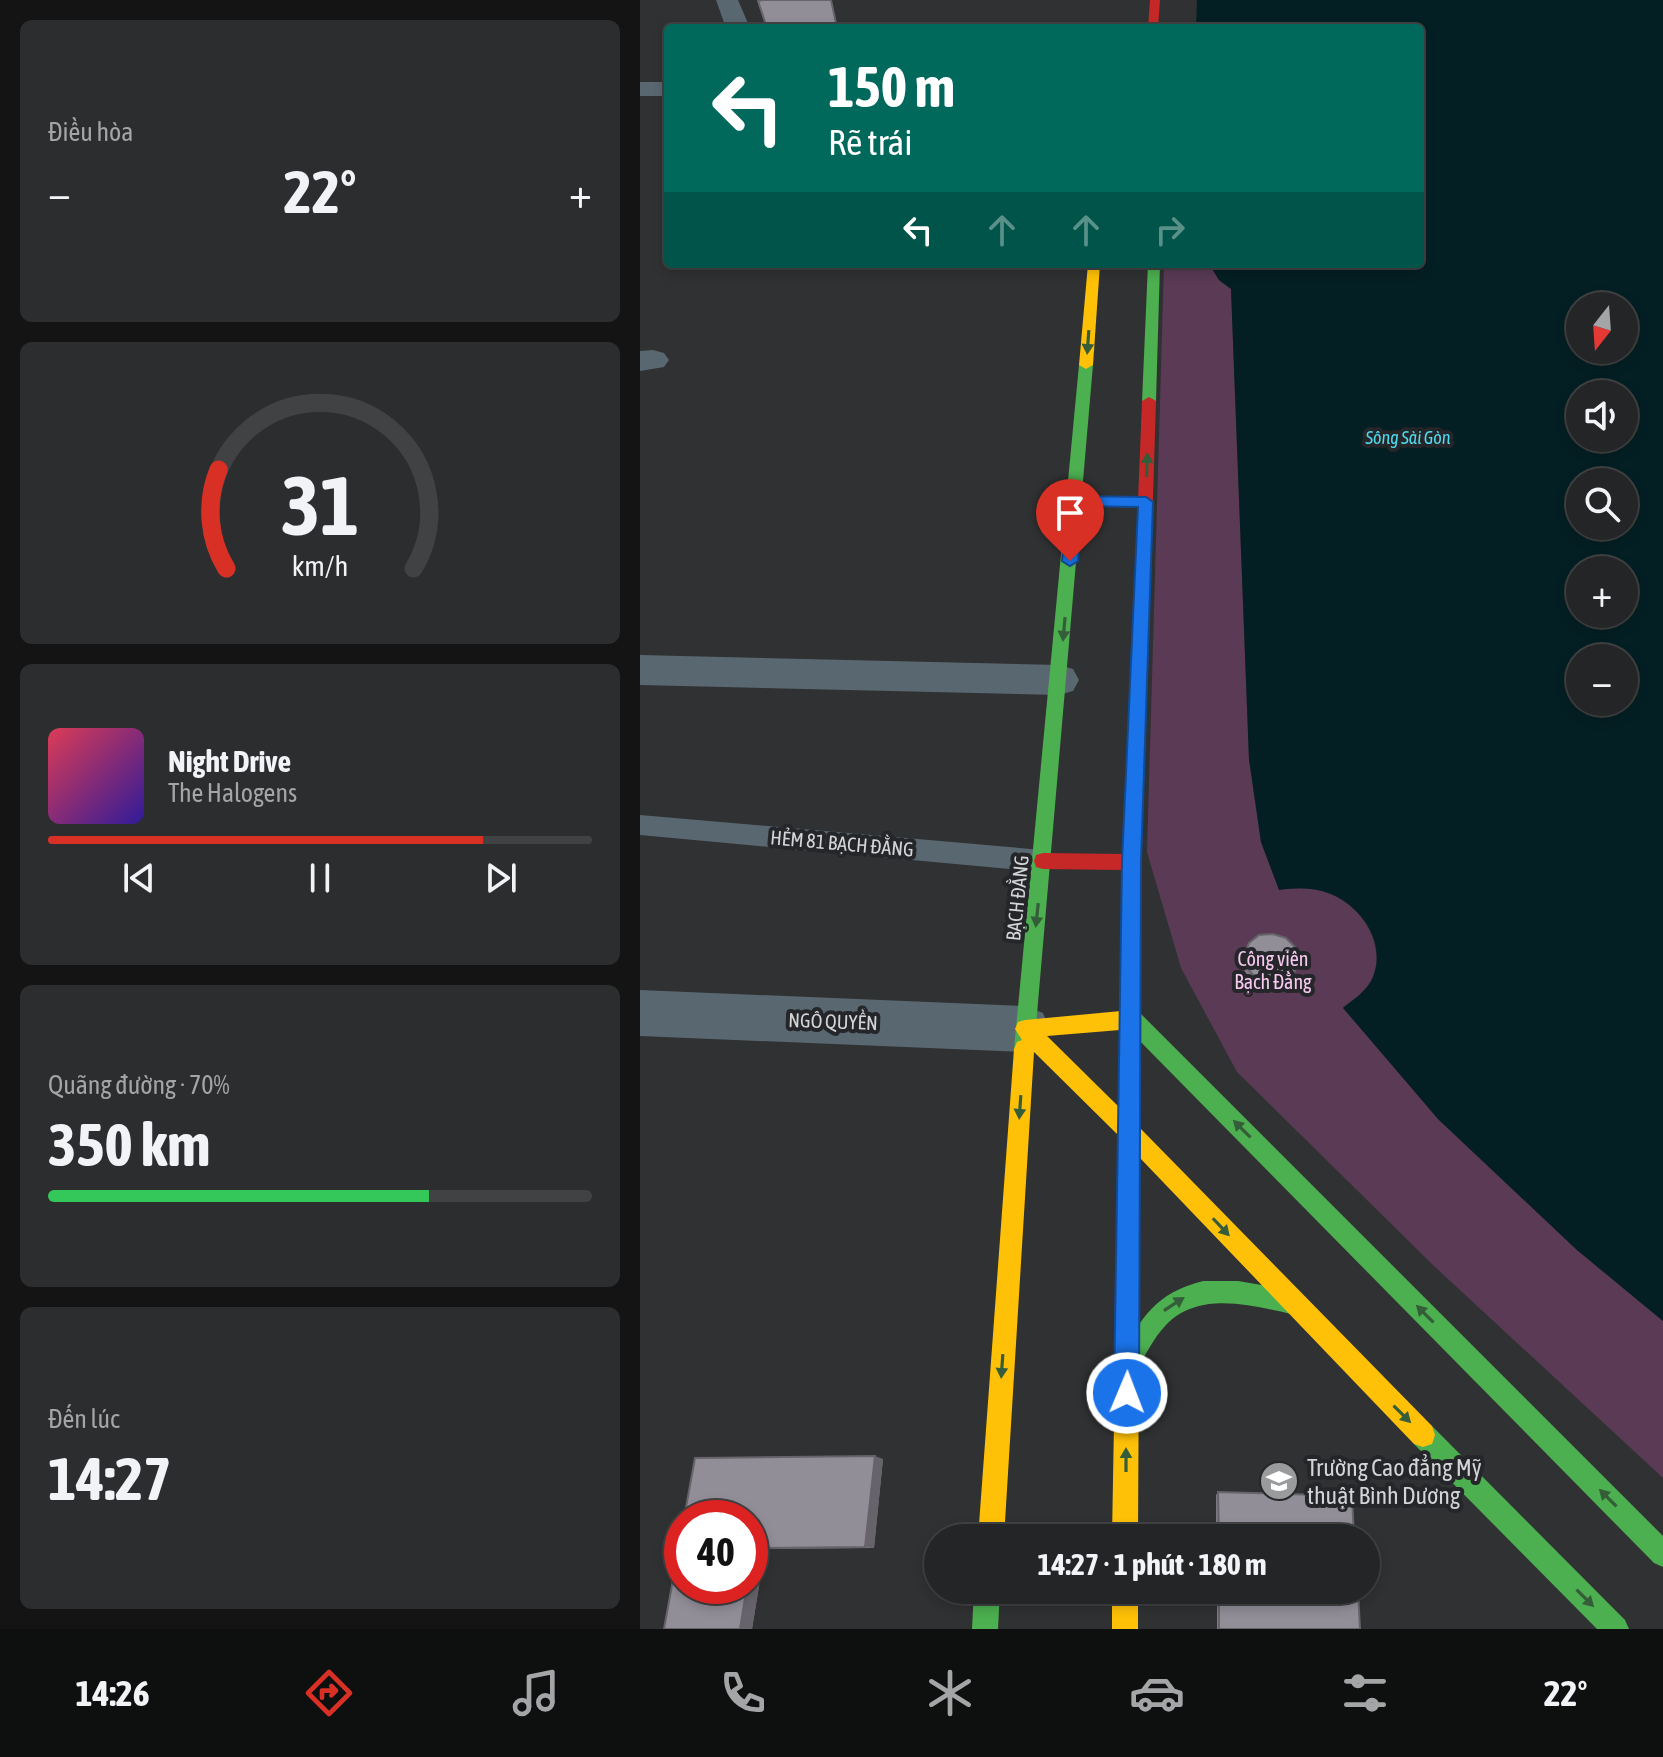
<!DOCTYPE html>
<html lang="vi">
<head>
<meta charset="utf-8">
<style>
	body { margin:0; font-family:"Asap Condensed",sans-serif; background:#2c2d2e; color:#f1f3f6; height:100vh; display:flex; flex-direction:column; font-size:30px; white-space:nowrap }
	* { box-sizing:border-box; margin:0 }
	p { font-size:26px; color:#a3a5a7 }
	.icon { flex:none; width:44px; height:44px; fill:none; stroke:currentColor; stroke-width:2; stroke-linecap:round; stroke-linejoin:round }
	.map { position:relative; flex:1; overflow:hidden }
	.details { display:flex; flex-direction:column; gap:20px; padding:20px; background:#141415; width:640px }
	.details>* { flex:none }
	.guide { position:absolute; left:24px; top:24px; width:760px; height:244px; border-radius:8px; box-shadow:0 4px 12px #0003,0 0 0 2px #414243; background:#00695c; color:#fff; overflow:hidden }
	.needle { width:52px; rotate:197deg }
	.buttons { position:absolute; left:926px; top:292px; display:grid; gap:16px }
	.buttons a { display:grid; place-items:center; width:72px; height:72px; border-radius:50%; background:#242526; box-shadow:0 4px 12px #0003,0 0 0 2px #414243; font-size:40px }
	.speed { position:absolute; left:24px; top:1500px; display:flex; gap:16px; font-size:40px; font-weight:700; text-align:center }
	.speed>* { display:grid; place-content:center; width:104px; height:104px; border-radius:50%; background:#242526; box-shadow:0 4px 12px #0003,0 0 0 2px #414243; line-height:1 }
	.speed .limit { border:12px solid #d22; background:#fff; color:#111 }
	.pin { position:absolute; display:grid; place-items:center; width:68px; height:68px; color:#fff; margin:-82px -34px; border-radius:50% 50% 50% 0; rotate:-45deg; box-shadow:0 0 8px #0007 }
	.pin .icon { rotate:45deg }
	.me { position:absolute; width:88px; margin:-44px; rotate:1deg; stroke-linejoin:round; filter:drop-shadow(0 0 6px #0008) }
	.turn { display:flex; align-items:center; gap:28px; height:168px; padding:0 32px; font-size:36px }
	.turn .icon { width:104px; height:104px; stroke-width:2.5 }
	.turn b { display:block; font-size:56px; line-height:68px }
	.lanes { display:flex; align-items:center; height:76px; padding:0 32px; background:#0003; justify-content:center; gap:40px; direction:ltr }
	.lanes .off { opacity:.35 }
	.big { font-size:60px; font-weight:700; line-height:1.1 }
	.details .widget { flex:1; display:flex; flex-direction:column; justify-content:center; gap:12px; min-width:0; padding:0 28px; border-radius:12px; background:#2c2d2e }
	.details .dial { align-items:center; gap:0 }
	.dial svg { height:208px; overflow:visible; fill:none; stroke:#414243; stroke-width:7; stroke-linecap:round; text-anchor:middle }
	.dial text { fill:#f1f3f6; stroke:none }
	.song { display:flex; align-items:center; gap:24px }
	.cover { width:96px; height:96px; border-radius:12px; background:linear-gradient(135deg,hsl(350 70% 55%),hsl(250 70% 35%)) }
	.played { height:8px; border-radius:4px; background:linear-gradient(90deg,#d93025 80%,#414243 80%) }
	.keys { display:flex; justify-content:space-around; direction:ltr }
	.heat { display:flex; justify-content:space-between; align-items:center; font-size:44px; direction:ltr }
	.charge { height:12px; border-radius:6px; background:linear-gradient(90deg,#34c759 70%,#414243 0) }
	.trip { position:absolute; left:284px; top:1524px; width:456px; height:80px; border-radius:40px; background:#242526; box-shadow:0 4px 12px #0003,0 0 0 2px #414243; font-weight:700; line-height:80px; text-align:center }
	.dock { display:flex; height:128px; justify-content:space-around; align-items:center; background:#0e0f0f; color:#a3a5a7 }
	.dock .icon { width:56px; height:56px }
	.dock .selected { color:#d93025 }
	.dock b { font-size:36px; color:#f1f3f6 }
	main { display:flex; flex:1; min-height:0 }
	.map>svg:first-child { display:block }
</style>
</head>
<body>
<main>
<section class="details">
<div class="widget"><p>Điều hòa</p>
<div class="heat"><a>−</a><b class="big">22°</b><a>+</a></div>
</div>
<div class="widget dial"><svg viewBox="0 0 100 80">
<path d="M14 69A42 42 0 1 1 86 69"/>
<path d="M14 69A42 42 0 0 1 11 31" stroke="#d93025"/>
<text x="50" y="56" font-size="32" font-weight="700">31</text>
<text x="50" y="72" font-size="11">km/h</text>
</svg></div>
<div class="widget">
<div class="song"><i class="cover"></i><div><b>Night Drive</b><p>The Halogens</p></div></div>
<div class="played"></div>
<div class="keys"><svg class="icon" aria-label="previous" viewBox="0 0 24 24"><path d="M18 5L8 12l10 7zM5 5v14"/></svg><svg class="icon" aria-label="pause" viewBox="0 0 24 24"><path d="M8 5v14M16 5v14"/></svg><svg class="icon" aria-label="next" viewBox="0 0 24 24"><path d="M6 5l10 7-10 7zM19 5v14"/></svg></div>
</div>
<div class="widget"><p>Quãng đường · 70%</p><b class="big">350 km</b><div class="charge"></div></div>
<div class="widget"><p>Đến lúc</p><b class="big">14:27</b></div>
</section>
<div class="map">
<svg width="1023" height="1629" viewBox="0 0 1023 1629">
	<rect width="100%" height="100%" fill="#303132"/>
	<path fill="#5a3a55" d="M524,264h45l10,16 12,9 18,470 12,83 18,47c15,0 28,-2 43,2 35,9 65,49 51,86 -5,13 -18,22 -30,30l95,112 139,131 86,71v157l-228,-211 -198,-195 -56,-104 -34,-116z"/>
	<path fill="#041f23" fill-rule="evenodd" d="M557,0h466v1321l-86,-71 -139,-131 -95,-111c11,-9 24,-17 30,-31 15,-37 -16,-77 -51,-86 -15,-4 -28,-3 -43,-1l-18,-48 -12,-83 -18,-470 -12,-9 -10,-16h211v-236h-224zM940,306h44v44h-44zM940,394h44v44h-44zM940,482h44v44h-44zM940,570h44v44h-44zM940,658h44v44h-44z"/>
	<g fill="none" stroke-linecap="round" stroke-linejoin="round">
		<path fill="#596770" fill-rule="evenodd" d="M0,815l403,35 9,4 3,7 -3,7 -9,4 -403,-37z"/>
		<g fill="#596770" fill-rule="evenodd">
			<path d="M76,0h22l12,28h-24z"/>
			<rect x="0" y="82" width="28" height="14"/>
			<path d="M13,350l11,3 5,7 -5,7 -24,4v-20z"/>
			<path d="M0,655l419,10 14,4 6,11 -6,11 -14,4 -419,-10z"/>
			<path d="M0,990l385,16 18,7 7,16 -7,16 -18,7 -385,-16z"/>
		</g>
		<g fill="#4caf50" fill-rule="evenodd">
			<path d="M508,264h12l-4,137 -7,4 -7,-4z"/>
			<path d="M446,361l7,4 -59,684 -3,7 -7,3 -7,-3 -3,-7 65,-684z"/>
			<path d="M492,1010l7,2 524,524v31l-9,-4 -529,-537 -3,-7 3,-7z"/>
			<path d="M563,1281h35l53,9 8,4 4,8 -4,8 -8,4c-41,-9 -92,-23 -125,11 -13,13 -21,32 -31,47l-8,4 -8,-4 -4,-8 4,-8c25,-40 35,-62 84,-75z"/>
			<path d="M783,1423l9,3 193,194 4,9h-32l-183,-185 -3,-9 3,-9z"/>
			<path d="M334,1590h26l-2,39h-26z"/>
		</g>
		<g fill="#ffc107" fill-rule="evenodd">
			<path d="M448,264h12l-7,101 -7,4 -7,-4z"/>
			<path d="M492,873l7,2 2,6 -1,247 292,298 3,9 -3,9 -9,3 -9,-3 -274,-286 -2,380h-26l7,-402 -85,-84 -30,486h-26l36,-489 3,-7 5,-2 -7,-11 3,-7 7,-2 96,-9 2,-130 2,-6zM480,1030l-1,77 -72,-71z"/>
			<rect x="472" y="1590" width="26" height="39"/>
		</g>
		<g fill="#c62828" fill-rule="evenodd">
			<path d="M510,0h10l-2,28h-10z"/>
			<path d="M509,397l7,4 -15,480 -2,6 -7,2 -7,-2 -2,-17 -80,-1 -7,-2 -2,-6 2,-6 7,-2 81,1 18,-453z"/>
		</g>
	</g>
	<g fill="#7d7a83">
		<path d="M604,954l54,12 -5,11 -10,9 -15,2 -13,-5 -10,-11 -2,-13z"/>
		<path d="M243,1459l-9,89 -109,1 -13,80 -2,-111z"/>
		<path d="M578,1492l136,46h-138v-43z"/>
		<path d="M577,1590h141l2,39h-143z"/>
	</g>
	<g fill="#66636a">
		<path d="M659,961l-6,16 -10,9 1,-5z"/>
		<path d="M235,1456l8,3 -9,89 -9,-1z"/>
		<path d="M113,1548l12,1 -13,80h-12l7,-43h3v-19z"/>
	</g>
	<g fill="#918e98" stroke="#66636a" stroke-width="2">
		<path d="M123,0h68l6,28h-70l-9,-27z"/>
		<path d="M633,934l13,4 10,10 3,13 -5,11 -10,9 -15,2 -13,-5 -10,-11 -2,-13 5,-11 10,-8z"/>
		<path d="M235,1456l-10,91 -112,1 -3,19v-49h-66l11,-60z"/>
		<path d="M578,1492l134,4 2,42h-135z"/>
		<path d="M42,1530v56h65l-7,43h-76z"/>
		<path d="M579,1590h139l2,39h-141z"/>
	</g>
	<defs><path id="oneway-solid" d="M-6-.8H1V-3.2L6.5 0L1 3.2V.8H-6Z" transform="scale(2)"/></defs>
	<g fill="#355d39">
		<use href="#oneway-solid" transform="translate(448 342) rotate(94)"/>
		<use href="#oneway-solid" transform="translate(507 465) rotate(-88)"/>
		<use href="#oneway-solid" transform="translate(424 629) rotate(95)"/>
		<use href="#oneway-solid" transform="translate(397 915) rotate(96)"/>
		<use href="#oneway-solid" transform="translate(380 1107) rotate(94)"/>
		<use href="#oneway-solid" transform="translate(602 1129) rotate(-135)"/>
		<use href="#oneway-solid" transform="translate(581 1227) rotate(47)"/>
		<use href="#oneway-solid" transform="translate(534 1304) rotate(-33)"/>
		<use href="#oneway-solid" transform="translate(785 1314) rotate(-135)"/>
		<use href="#oneway-solid" transform="translate(362 1366) rotate(94)"/>
		<use href="#oneway-solid" transform="translate(762 1414) rotate(45)"/>
		<use href="#oneway-solid" transform="translate(486 1460) rotate(-90)"/>
		<use href="#oneway-solid" transform="translate(968 1498) rotate(-135)"/>
		<use href="#oneway-solid" transform="translate(945 1598) rotate(45)"/>
	</g>
	<path fill="#1a73e8" stroke="#114b97" stroke-width="2" d="M436,496l70,1 7,5 -12,360 -2,531 -4,9 -8,4 -9,-4 -4,-9 8,-531 16,-355 -55,-1 -5,55 -8,5 -8,-5 6,-60z"/>
	<defs>
		<g id="university-disc" transform="scale(2)"><circle r="9.5" fill="#9a9b9c" stroke="#252629"/><path d="M0-5L7-2L0 1L-7-2ZM-4 1L0 2.5L4 1V4Q0 6-4 4Z" fill="#fff"/></g>
	</defs>
	<g fill-rule="evenodd">
		<use href="#university-disc" x="639" y="1481"/>
	</g>
	<g text-anchor="middle" dominant-baseline="central" stroke-width="8" stroke-linejoin="round" paint-order="stroke">
		<g font-size="18" font-style="italic" fill="#4ddcf0" stroke="#252629">
			<text x="768" y="437">Sông Sài Gòn</text>
		</g>
		<g font-size="20" fill="#d3d4d5" stroke="#252629">
			<text transform="translate(202 843) rotate(5)">HẺM 81 BẠCH ĐẰNG</text>
			<text transform="translate(377 898) rotate(-84)">BẠCH ĐẰNG</text>
			<text transform="translate(193 1021) rotate(2)">NGÔ QUYỀN</text>
		</g>
		<g font-size="20" fill="#f9caf1" stroke="#252629">
			<text x="633" y="958">Công viên<tspan x="633" dy="23">Bạch Đằng</tspan></text>
		</g>
		<g font-size="24" fill="#d3d4d5" stroke="#252629" text-anchor="start">
			<text x="667" y="1467">Trường Cao đẳng Mỹ<tspan x="667" dy="28">thuật Bình Dương</tspan></text>
		</g>
	</g>
</svg>
<div class="buttons">
<a><svg class="needle" viewBox="-14 -14 28 28"><path d="M0-13l5 13h-10z" fill="#e53935"/><path d="M0 13l5-13h-10z" fill="#a3a5a7"/></svg></a>
<a><svg class="icon" aria-label="sound" viewBox="0 0 24 24"><path d="M4 9h4l5-4v14l-5-4H4zM17 9q2 3 0 6"/></svg></a>
<a><svg class="icon" aria-label="search" viewBox="0 0 24 24"><circle cx="10" cy="10" r="6"/><path d="M15 15l6 6"/></svg></a>
<a>+</a>
<a>−</a>
</div>
<div class="speed"><div class="limit">40</div></div>
<div class="pin" style="left:430px;top:561px;background:#d93025"><svg class="icon" aria-label="arrive" viewBox="0 0 24 24"><path d="M6 21V4h12l-3 4 3 4H6"/></svg></div>
<svg class="me" style="left:487px;top:1393px" viewBox="-20 -20 40 40"><circle r="17" fill="#1a73e8" stroke="#fff" stroke-width="3"/><path d="M0-11L8 9 0 5-8 9z" fill="#fff"/></svg>
<div class="trip">14:27 · 1 phút · 180 m</div>
<div class="guide">
<div class="turn"><svg class="icon" aria-label="left" viewBox="0 0 24 24"><path d="M17 20v-9H6M10 6l-5 5 5 5"/></svg><div><b>150 m</b>Rẽ trái</div></div>
<div class="lanes"><svg class="icon" aria-label="left" viewBox="0 0 24 24"><path d="M17 20v-9H6M10 6l-5 5 5 5"/></svg><svg class="icon off" aria-label="ahead" viewBox="0 0 24 24"><path d="M12 20V5M6 11l6-6 6 6"/></svg><svg class="icon off" aria-label="ahead" viewBox="0 0 24 24"><path d="M12 20V5M6 11l6-6 6 6"/></svg><svg class="icon off" aria-label="right" viewBox="0 0 24 24"><path d="M7 20v-9h11M14 6l5 5-5 5"/></svg></div>
</div>
</div>
</main>
<nav class="dock">
<b>14:26</b>
<svg class="icon selected" aria-label="directions" viewBox="0 0 24 24"><path d="M12 3l9 9-9 9-9-9zM9 14v-3h6M13 9l2 2-2 2"/></svg>
<svg class="icon" aria-label="music" viewBox="0 0 24 24"><path d="M9 18V5l10-2v13"/><circle cx="6" cy="18" r="3"/><circle cx="16" cy="16" r="3"/></svg>
<svg class="icon" aria-label="phone" viewBox="0 0 24 24"><path d="M5 4h4l2 5-3 2q2 4 5 5l2-3 5 2v4C11 20 4 13 5 4z"/></svg>
<svg class="icon" aria-label="climate" viewBox="0 0 24 24"><path d="M12 3v18M4 7l16 10M4 17L20 7"/></svg>
<svg class="icon" aria-label="car" viewBox="0 0 24 24"><path d="M5 17H2v-5l4-1 3-4h7l3 4 3 1v5h-3M9 17h6M6 11h13"/><circle cx="7" cy="17" r="2"/><circle cx="17" cy="17" r="2"/></svg>
<svg class="icon" aria-label="filters" viewBox="0 0 24 24"><path d="M4 7h16M4 17h16"/><circle cx="9" cy="7" r="2"/><circle cx="15" cy="17" r="2"/></svg>
<b>22°</b>
</nav>
</body>
</html>
